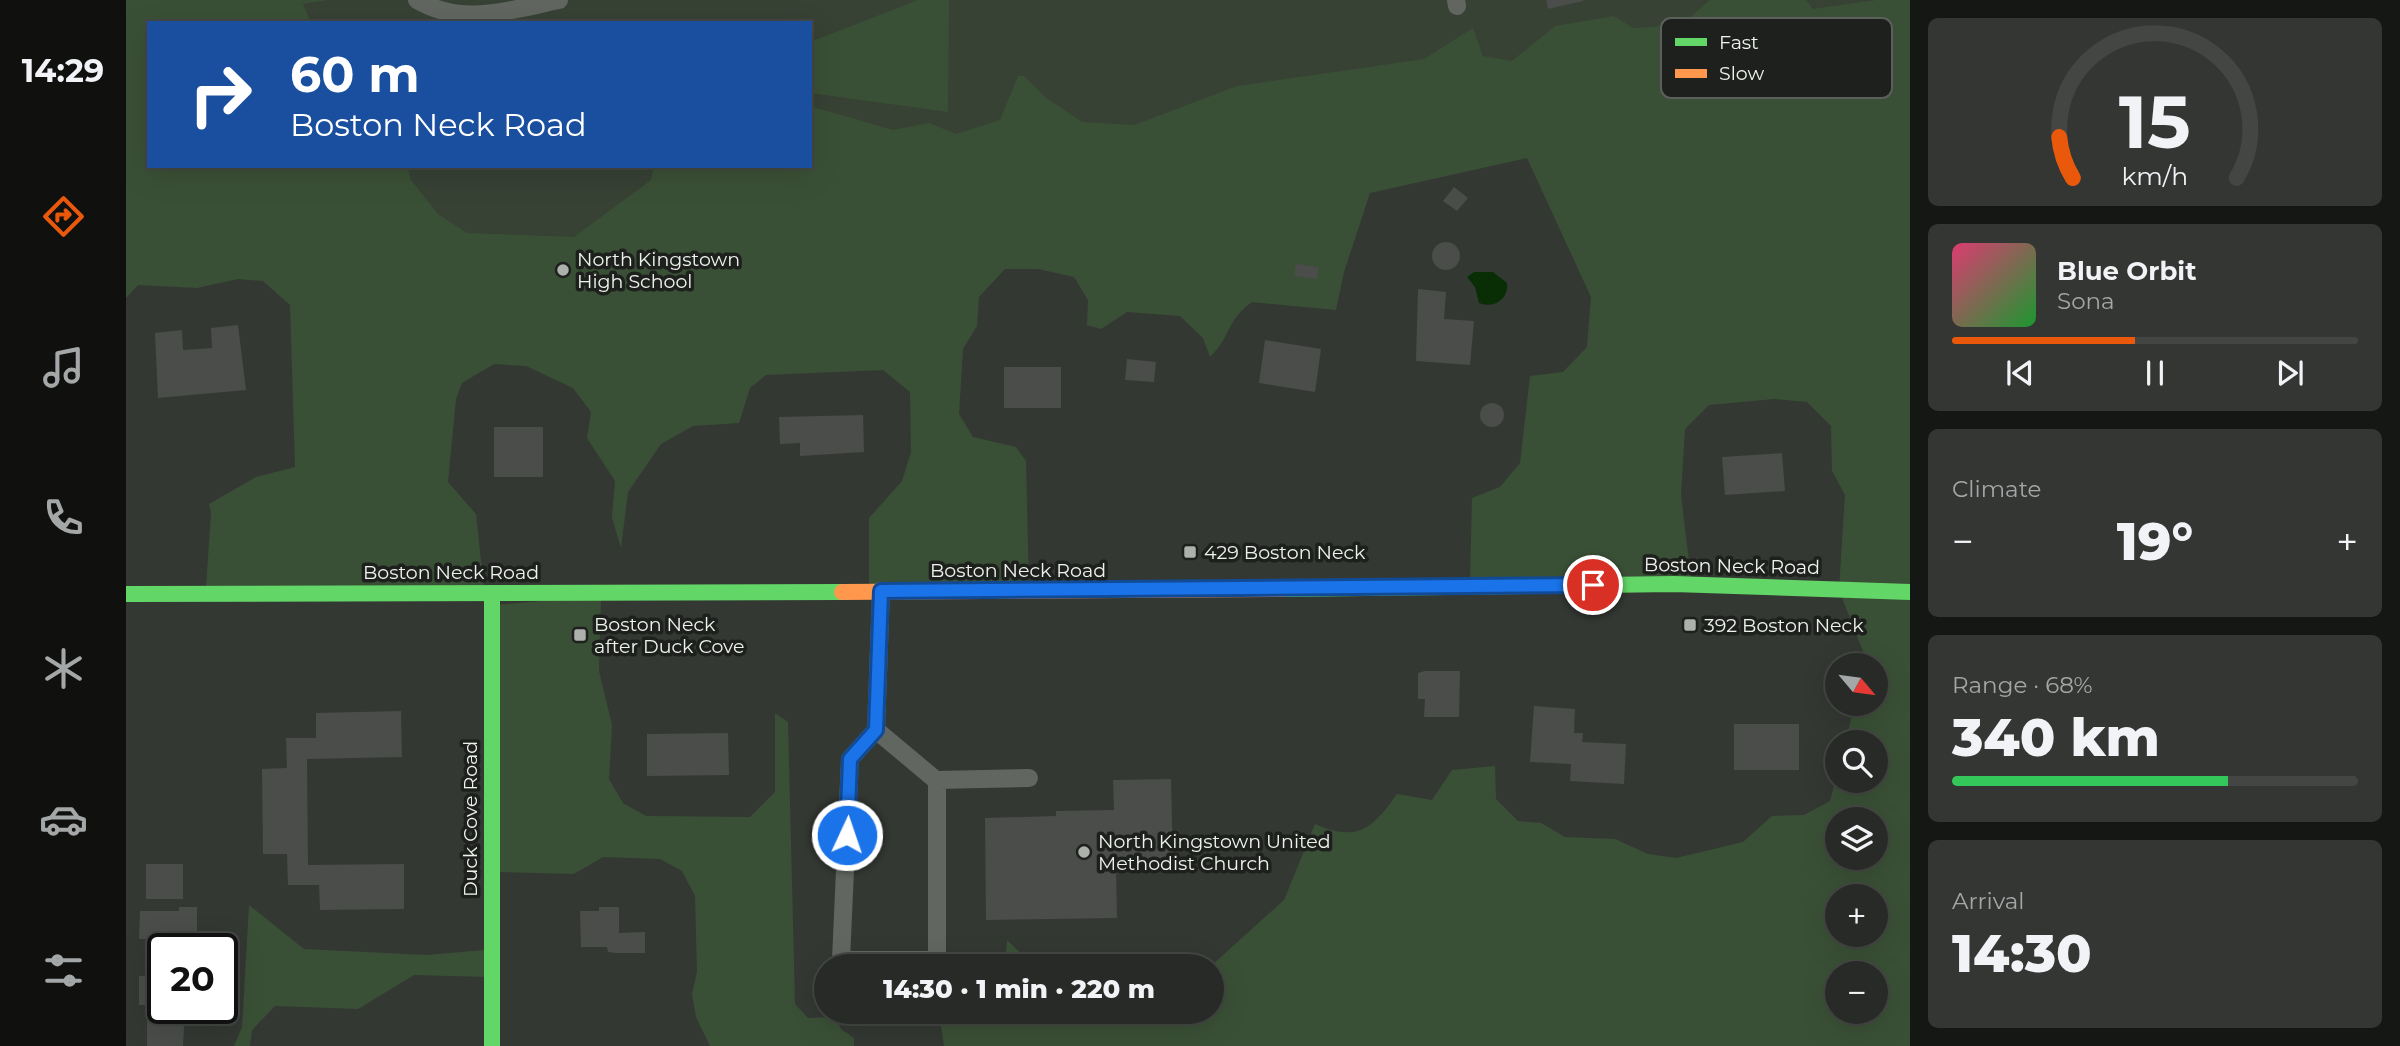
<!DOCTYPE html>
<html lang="en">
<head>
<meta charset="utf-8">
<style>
	body { margin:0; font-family:Montserrat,sans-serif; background:#333632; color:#f1f3f6; height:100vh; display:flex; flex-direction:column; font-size:26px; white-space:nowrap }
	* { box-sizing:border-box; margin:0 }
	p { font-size:23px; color:#a4a7a7 }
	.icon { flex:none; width:38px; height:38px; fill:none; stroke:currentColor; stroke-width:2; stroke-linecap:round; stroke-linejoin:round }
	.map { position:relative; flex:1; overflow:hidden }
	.details { display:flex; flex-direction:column; gap:18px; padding:18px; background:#151715; width:490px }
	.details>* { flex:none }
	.banner { position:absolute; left:21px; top:21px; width:665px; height:147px; border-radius:0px; box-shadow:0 7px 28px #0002,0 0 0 2px #434643; background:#1a4fa0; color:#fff; overflow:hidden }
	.needle { width:46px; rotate:119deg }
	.buttons { position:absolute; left:1699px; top:653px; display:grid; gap:14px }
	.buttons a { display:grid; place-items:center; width:63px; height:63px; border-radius:50%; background:#272a26; box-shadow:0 7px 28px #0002,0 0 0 2px #434643; font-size:35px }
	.speed { position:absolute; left:21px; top:933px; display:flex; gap:14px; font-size:35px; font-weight:700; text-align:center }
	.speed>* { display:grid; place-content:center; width:91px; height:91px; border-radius:50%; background:#272a26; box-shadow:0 7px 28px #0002,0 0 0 2px #434643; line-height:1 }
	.speed .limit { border:4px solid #111; border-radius:10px; background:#fff; color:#111 }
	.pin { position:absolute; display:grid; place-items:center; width:60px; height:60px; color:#fff; margin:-30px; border:4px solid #fff; border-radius:50%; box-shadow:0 2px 7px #0007 }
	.me { position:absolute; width:77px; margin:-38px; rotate:3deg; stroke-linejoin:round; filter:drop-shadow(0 0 5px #0008) }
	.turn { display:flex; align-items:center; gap:24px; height:147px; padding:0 28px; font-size:32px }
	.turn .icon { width:91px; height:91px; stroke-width:2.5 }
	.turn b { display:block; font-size:49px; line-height:60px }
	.big { font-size:52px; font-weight:800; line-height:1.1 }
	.details .tile { flex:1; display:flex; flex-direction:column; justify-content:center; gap:10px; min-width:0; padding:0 24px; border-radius:10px; background:#333632 }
	.details .dial { align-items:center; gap:0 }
	.dial svg { height:182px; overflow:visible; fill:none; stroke:#434643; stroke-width:7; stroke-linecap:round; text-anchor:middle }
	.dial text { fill:#f1f3f6; stroke:none }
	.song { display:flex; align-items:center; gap:21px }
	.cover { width:84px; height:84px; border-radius:10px; background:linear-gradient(135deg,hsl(340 70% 55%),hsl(130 70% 35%)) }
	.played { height:7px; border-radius:4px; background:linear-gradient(90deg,#ea580c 45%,#434643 45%) }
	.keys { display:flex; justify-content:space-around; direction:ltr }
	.heat { display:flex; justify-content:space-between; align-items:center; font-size:38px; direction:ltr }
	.charge { height:10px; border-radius:5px; background:linear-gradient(90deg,#34c759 68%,#434643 0) }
	.trip { position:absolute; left:688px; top:954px; width:410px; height:70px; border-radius:35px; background:#272a26; box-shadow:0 7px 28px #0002,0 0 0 2px #434643; font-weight:800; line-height:70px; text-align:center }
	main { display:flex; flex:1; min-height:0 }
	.tabs { display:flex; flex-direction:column; width:126px; justify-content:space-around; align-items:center; background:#10110f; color:#a4a7a7 }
	.tabs .icon { width:49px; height:49px }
	.tabs .on { color:#ea580c }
	.tabs b { font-size:32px; color:#f1f3f6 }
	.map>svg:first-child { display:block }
</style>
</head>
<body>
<main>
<nav class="tabs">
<b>14:29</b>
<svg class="icon on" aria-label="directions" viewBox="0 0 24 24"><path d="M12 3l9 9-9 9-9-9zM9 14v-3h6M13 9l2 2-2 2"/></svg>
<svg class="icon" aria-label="music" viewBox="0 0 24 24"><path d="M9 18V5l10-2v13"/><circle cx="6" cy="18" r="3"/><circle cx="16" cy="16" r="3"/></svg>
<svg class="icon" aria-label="phone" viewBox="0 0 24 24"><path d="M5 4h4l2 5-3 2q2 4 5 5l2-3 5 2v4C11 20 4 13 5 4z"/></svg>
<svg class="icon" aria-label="climate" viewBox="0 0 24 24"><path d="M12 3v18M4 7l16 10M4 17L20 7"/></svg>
<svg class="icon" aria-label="car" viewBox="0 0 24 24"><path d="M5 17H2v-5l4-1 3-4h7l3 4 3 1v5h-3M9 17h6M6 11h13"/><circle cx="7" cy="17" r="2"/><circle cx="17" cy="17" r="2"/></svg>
<svg class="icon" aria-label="filters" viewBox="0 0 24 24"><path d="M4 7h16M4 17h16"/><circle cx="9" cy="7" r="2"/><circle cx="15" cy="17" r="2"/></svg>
</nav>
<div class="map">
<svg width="1784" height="1046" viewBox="0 0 1784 1046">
	<rect width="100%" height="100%" fill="#343833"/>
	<path fill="#374134" d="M168,0h1593l-1527,374 -37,-208h487v-143h-512z"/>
	<g fill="#3a5036" fill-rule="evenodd">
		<path d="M0,0h202l-25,4 8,19h-162v143h258l4,14 27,34 29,19 107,4 77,-57 3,-14h156v-60l83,24 36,-7 27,11 44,-14 18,-44h6l21,21 37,25 52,3 103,-39 187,-27 49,-31 10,28 29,5 43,-35 59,-10 19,12 48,-3 29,-25h96l7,9 63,-9h34v1046h-966l-5,-34h272v-46l73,-66 31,-76c43,19 58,4 82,-30l35,6 20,-30 43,-4 1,33 22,22 23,2 24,14 50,2 33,15 28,4 67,-16 29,-26 32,-1 26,-14 7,-27 1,6h38v-38h-31l10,-38h21v-39h-11l1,-6 -27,-69 6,-95 -13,-24 -1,-45 -24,-24 -33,-3 -65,6 -24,24 -4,66 10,83 -221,4 2,-84 28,-11 20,-24 10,-87 33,-4 24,-25 4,-50 -64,-139 -157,35 -26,79 -8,38 -84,-8c-25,17 -21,35 -42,55l-7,-19 -23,-22 -53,-4 -26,17 -14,-4 1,-25 -14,-23 -36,-8h-33l-26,28 -2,29 -14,23 -4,65 14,23 43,10 10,14 3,128 -160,1v-72l33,-37 9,-29 -1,-60 -27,-22 -117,5 -16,13 -11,35 -46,3 -32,18 -33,48 -7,56 -9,-30 3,-37 -28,-43 4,-26 -18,-24 -47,-22 -32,-2 -32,19 -6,16 -8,83 28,32 8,75 -278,-2 5,-74 -2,-9 47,-27 39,-10 -5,-162 -27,-24 -25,-2 -41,9 -59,-3 -12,13zM1712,819h38v39h-38zM1712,896h38v38h-38zM1712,973h38v39h-38z"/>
		<path d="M792,0h31l-1,112 -138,-19v-51z"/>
		<path d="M475,596l-2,75 13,54 -3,54 14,24 23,13 104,1 25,-25v-79l13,9 7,282 13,14 27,-1 6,12 13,9v8h-144l-14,-29 -4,-23 5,-22 -2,-76 -13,-25 -22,-12 -57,-2 -29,17 -75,-2 -4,-267z"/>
		<path d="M123,905l55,44 123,6 57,-5 6,27 -76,-2 -56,34 -83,-3 -23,24 -2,16h-16l8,-19z"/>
		<path d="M881,940l22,21 64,1 12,4h-100z"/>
	</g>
	<path fill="#092e05" d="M1348,272h19l14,11c2,16 -13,26 -28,20l-4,-16 -8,-10z"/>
	<g fill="#4a4d49">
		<path d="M1420,0h37v1l-35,8z"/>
		<path d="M1328,187l14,11 -11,13 -14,-10z"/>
		<circle cx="1320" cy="256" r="14"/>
		<path d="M1170,264l23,3 -2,12 -23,-3z"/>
		<path d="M1292,289l28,3 -2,27 30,2 -4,44 -54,-4z"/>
		<path d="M112,325l8,65 -88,8 -3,-65 27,-3 1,20 29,-2 -1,-20z"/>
		<path d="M1139,340l56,9 -6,43 -56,-9z"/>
		<path d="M1001,359l29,3 -2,20 -29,-2z"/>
		<rect x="878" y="367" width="57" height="41"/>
		<circle cx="1366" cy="415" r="12"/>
		<path d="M737,415l1,37 -64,4v-13l-20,1 -1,-27z"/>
		<rect x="368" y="427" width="49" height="50"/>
		<path d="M1656,453l3,38 -60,4 -3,-38z"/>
		<path d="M1299,671h35l-1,46h-35l1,-18h-7v-26z"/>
		<path d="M1408,706l41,3 -1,24h9l-1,9 44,2 -2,40 -54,-3 1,-17 -41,-2z"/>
		<path d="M275,711l1,46 -95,2 1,106 96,-1v45l-84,1 -1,-25h-31l-1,-31h-24l-1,-85 25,-1 -1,-30h30v-25z"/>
		<rect x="1608" y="724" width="65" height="46"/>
		<path d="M602,733l1,42 -82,1v-42z"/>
		<path d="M1045,779l2,88 -57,1 1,50 -131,2 -1,-102 71,-2v-5l58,-1 -1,-30z"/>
		<rect x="20" y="864" width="37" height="35"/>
		<path d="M53,907h18v41h-34v57h-24v-29h10v-37h-10l1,-28h39z"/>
		<path d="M473,907h20v26l26,-1v21h-29l-8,-1 -1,-5h-26l-1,-36h19z"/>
		<path d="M45,1008h14l-2,38h-36v-28h24z"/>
	</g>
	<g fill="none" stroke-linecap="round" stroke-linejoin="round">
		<g stroke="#616760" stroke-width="18">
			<path d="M291,0c46,27 93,10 142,0"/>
			<path d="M1330,0l1,6"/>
			<path d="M755,591l-5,139 -26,29 -9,201h96v-180l92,-2"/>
			<path d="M750,730l61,51"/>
		</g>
		<g stroke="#63d668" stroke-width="16">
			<path d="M1158,589l390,-5 236,8"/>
			<path d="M366,593v453"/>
			<path d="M0,594l716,-2"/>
		</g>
		<path stroke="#ff974d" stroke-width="16" d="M716,592l442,-3"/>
	</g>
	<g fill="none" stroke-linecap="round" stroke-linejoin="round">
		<g stroke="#114b97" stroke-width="18">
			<path id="route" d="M721,835l3,-76 26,-29 5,-139 712,-6"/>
		</g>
		<use href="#route" stroke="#1a73e8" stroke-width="12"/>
	</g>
	<g fill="#adb1ac" stroke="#1d201c" stroke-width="2.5">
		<circle cx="437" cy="270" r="7"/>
		<rect x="1057" y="545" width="14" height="14" rx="3.5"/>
		<rect x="1557" y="618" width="14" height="14" rx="3.5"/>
		<rect x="447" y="628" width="14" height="14" rx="3.5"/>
		<circle cx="958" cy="852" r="7"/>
	</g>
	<g text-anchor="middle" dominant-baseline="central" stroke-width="7" stroke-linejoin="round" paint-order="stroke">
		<g font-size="19" fill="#eef2ed" stroke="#1d201c" text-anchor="start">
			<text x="451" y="259">North Kingstown<tspan x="451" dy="22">High School</tspan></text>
			<text x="1078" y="552">429 Boston Neck</text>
			<text x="468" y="624">Boston Neck<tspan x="468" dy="22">after Duck Cove</tspan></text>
			<text x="1578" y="625">392 Boston Neck</text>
			<text x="972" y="841">North Kingstown United<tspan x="972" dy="22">Methodist Church</tspan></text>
		</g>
		<g font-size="19" fill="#eef2ed" stroke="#1d201c">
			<text transform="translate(1606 566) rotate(1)">Boston Neck Road</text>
			<text x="892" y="570">Boston Neck Road</text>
			<text x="325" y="572">Boston Neck Road</text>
			<text transform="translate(344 819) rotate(-90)">Duck Cove Road</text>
		</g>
	</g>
	<rect x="1535" y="18" width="231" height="80" rx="10" fill="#1d201c" stroke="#5c5f5b" stroke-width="2"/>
	<rect x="1549" y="38" width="32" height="8" fill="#63d668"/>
	<rect x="1549" y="69" width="32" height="9" fill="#ff974d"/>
	<g font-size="19" fill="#eef2ed">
		<text x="1593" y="49">Fast</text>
		<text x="1593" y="80">Slow</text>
	</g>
</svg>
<div class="buttons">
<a><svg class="needle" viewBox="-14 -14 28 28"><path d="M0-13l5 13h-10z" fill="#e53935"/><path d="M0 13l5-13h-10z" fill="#a4a7a7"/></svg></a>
<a><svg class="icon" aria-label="search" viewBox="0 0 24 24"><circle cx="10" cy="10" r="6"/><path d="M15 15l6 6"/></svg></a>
<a><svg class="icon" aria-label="layers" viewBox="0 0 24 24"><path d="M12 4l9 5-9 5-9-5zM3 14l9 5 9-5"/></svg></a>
<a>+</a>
<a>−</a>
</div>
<div class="speed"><div class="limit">20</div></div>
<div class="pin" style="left:1467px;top:585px;background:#d93025"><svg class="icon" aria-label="arrive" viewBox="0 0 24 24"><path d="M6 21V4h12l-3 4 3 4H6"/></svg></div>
<svg class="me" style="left:721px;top:835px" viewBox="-20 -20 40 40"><circle r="17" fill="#1a73e8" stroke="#fff" stroke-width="3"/><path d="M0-11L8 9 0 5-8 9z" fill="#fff"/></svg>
<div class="trip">14:30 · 1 min · 220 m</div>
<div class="banner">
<div class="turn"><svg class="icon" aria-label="right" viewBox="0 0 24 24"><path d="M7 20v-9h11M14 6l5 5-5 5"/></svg><div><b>60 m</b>Boston Neck Road</div></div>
</div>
</div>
<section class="details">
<div class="tile dial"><svg viewBox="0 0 100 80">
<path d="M14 69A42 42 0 1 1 86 69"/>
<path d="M14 69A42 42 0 0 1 8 51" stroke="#ea580c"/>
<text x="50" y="56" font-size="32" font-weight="700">15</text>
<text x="50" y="72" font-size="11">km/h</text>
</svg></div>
<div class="tile">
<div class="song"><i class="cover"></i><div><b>Blue Orbit</b><p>Sona</p></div></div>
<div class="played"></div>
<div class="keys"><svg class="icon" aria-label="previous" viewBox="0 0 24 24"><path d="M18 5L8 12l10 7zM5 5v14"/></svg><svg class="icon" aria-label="pause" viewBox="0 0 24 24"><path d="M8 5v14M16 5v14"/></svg><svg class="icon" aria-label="next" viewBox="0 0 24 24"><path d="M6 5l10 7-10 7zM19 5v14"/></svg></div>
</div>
<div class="tile"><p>Climate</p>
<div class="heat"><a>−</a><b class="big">19°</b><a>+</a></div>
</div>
<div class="tile"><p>Range · 68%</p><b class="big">340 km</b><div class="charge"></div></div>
<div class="tile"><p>Arrival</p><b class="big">14:30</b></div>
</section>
</main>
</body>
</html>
